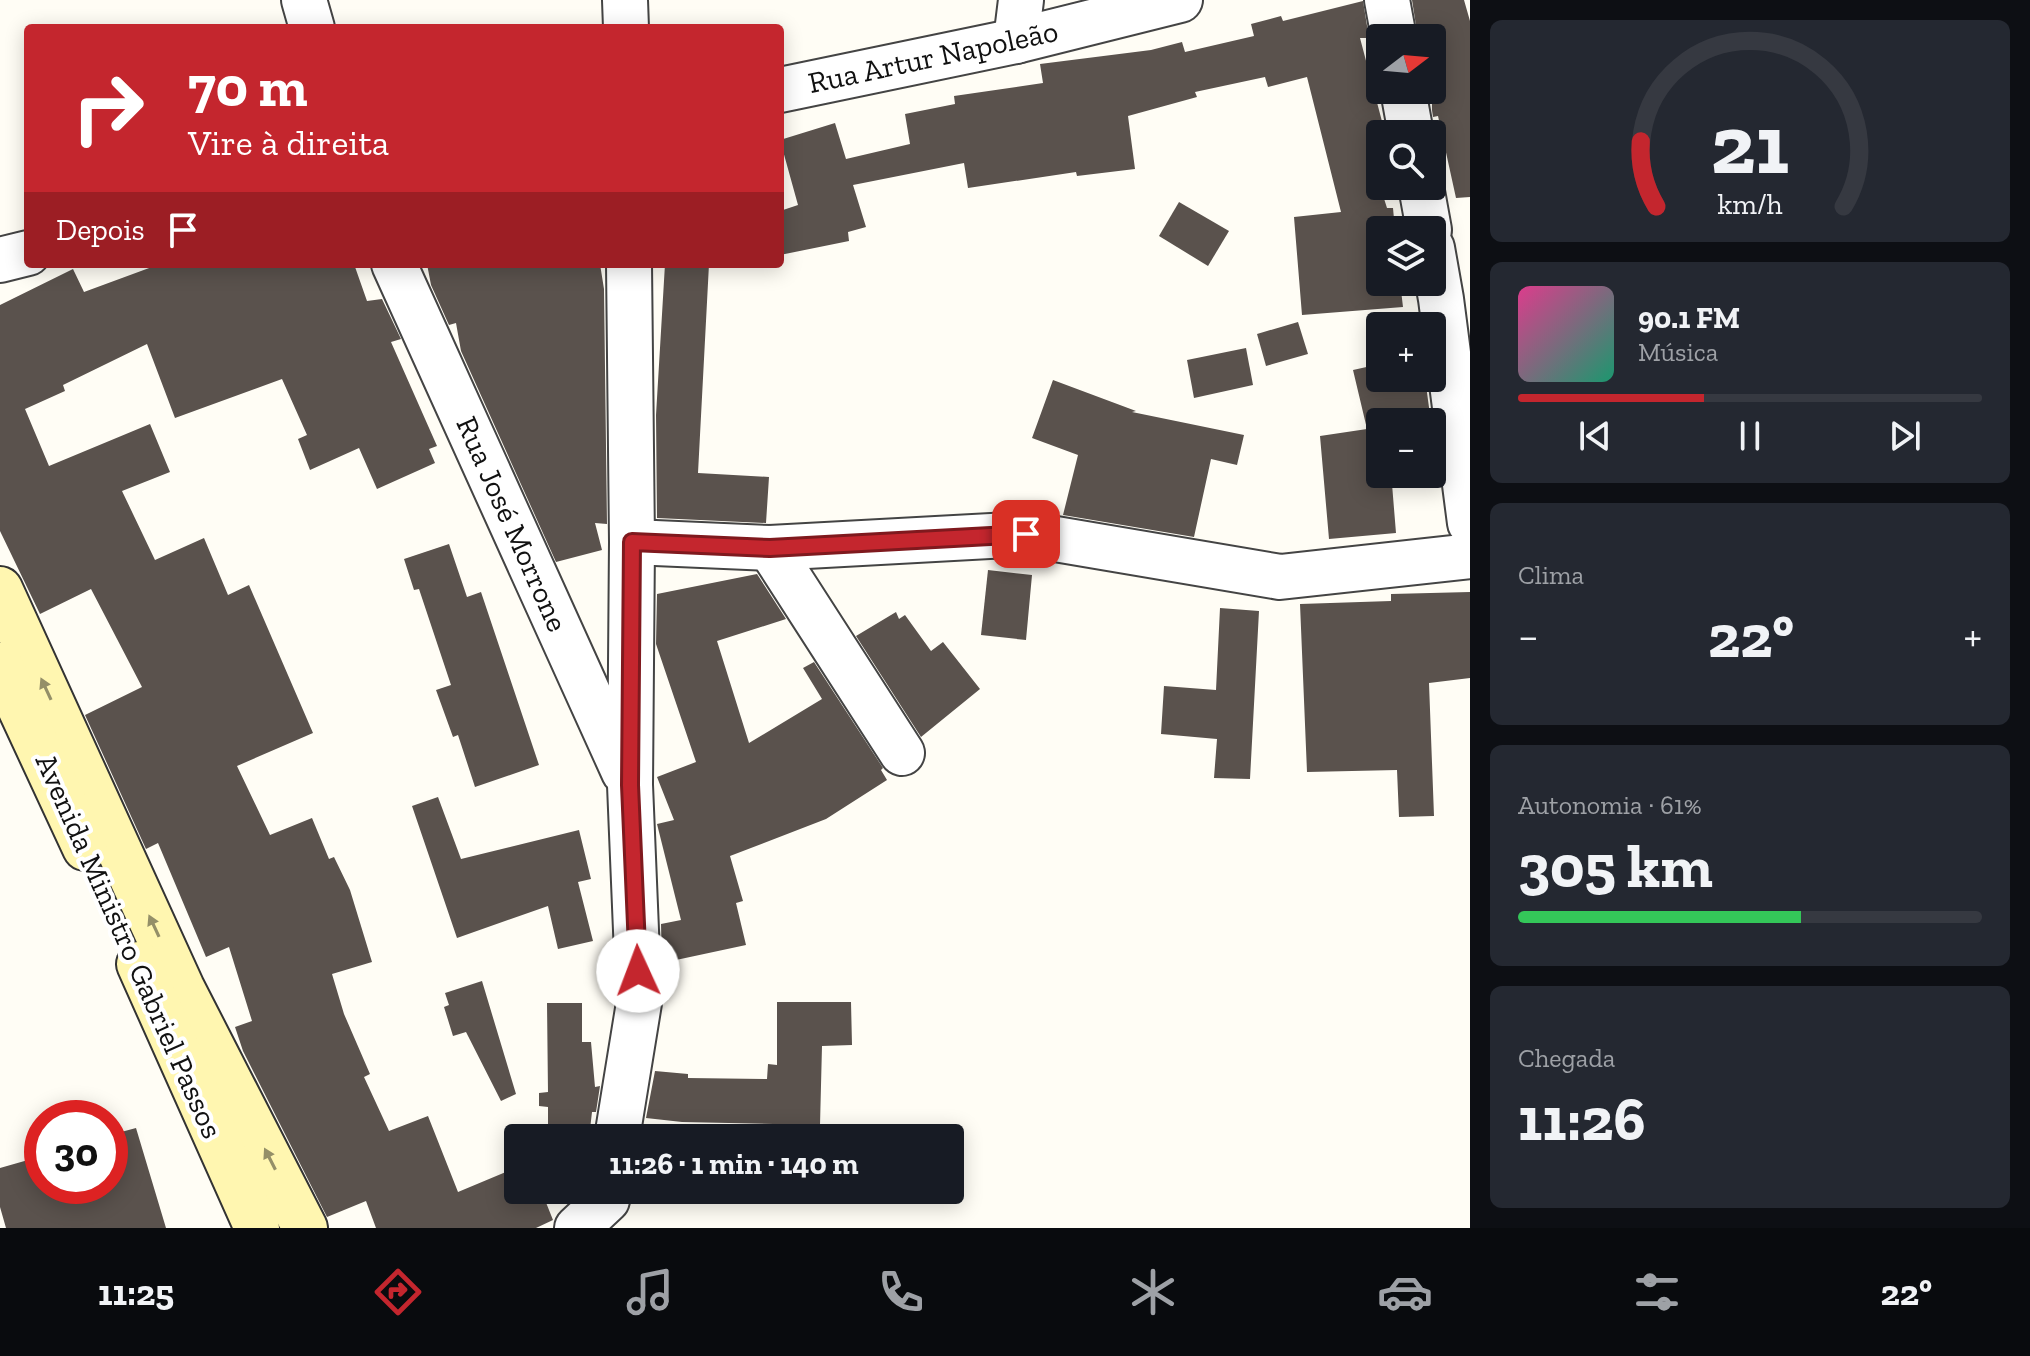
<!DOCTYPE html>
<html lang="pt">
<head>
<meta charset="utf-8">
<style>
	body { margin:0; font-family:"Zilla Slab",serif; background:#242831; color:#f1f3f6; height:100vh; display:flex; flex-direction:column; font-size:30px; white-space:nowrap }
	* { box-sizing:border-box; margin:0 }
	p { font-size:26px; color:#9ea1a6 }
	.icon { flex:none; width:44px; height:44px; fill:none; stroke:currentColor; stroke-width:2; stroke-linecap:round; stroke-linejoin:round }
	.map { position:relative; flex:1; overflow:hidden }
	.side { display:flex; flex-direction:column; gap:20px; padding:20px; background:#0d0f14; width:560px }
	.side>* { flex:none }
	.banner { position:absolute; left:24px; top:24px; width:760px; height:244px; border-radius:8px; box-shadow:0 4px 20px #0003; background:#c4262e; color:#fff; overflow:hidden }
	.needle { width:52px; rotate:74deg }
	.tools { position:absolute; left:1366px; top:24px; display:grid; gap:16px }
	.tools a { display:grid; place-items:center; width:80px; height:80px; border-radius:8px; background:#171b24; box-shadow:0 4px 20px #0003; font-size:40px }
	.speed { position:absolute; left:24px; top:1100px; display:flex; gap:16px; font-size:40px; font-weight:700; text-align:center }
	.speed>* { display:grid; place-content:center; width:104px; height:104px; border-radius:50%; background:#171b24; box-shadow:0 4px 20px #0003; line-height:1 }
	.speed .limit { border:12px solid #d22; background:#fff; color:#111 }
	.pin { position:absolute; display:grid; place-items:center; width:68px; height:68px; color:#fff; margin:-34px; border-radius:16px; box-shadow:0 4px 12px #0006 }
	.me { position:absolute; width:88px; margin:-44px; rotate:358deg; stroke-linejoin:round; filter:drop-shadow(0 0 6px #0008) }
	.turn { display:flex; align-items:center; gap:28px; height:168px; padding:0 32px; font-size:36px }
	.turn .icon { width:104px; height:104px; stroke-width:2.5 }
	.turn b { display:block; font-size:56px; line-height:68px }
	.then { display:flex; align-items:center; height:76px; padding:0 32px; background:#0003; gap:16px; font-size:30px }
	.big { font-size:60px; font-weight:700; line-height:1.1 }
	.side .tile { flex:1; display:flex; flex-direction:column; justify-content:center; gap:12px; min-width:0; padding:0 28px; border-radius:12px; background:#242831 }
	.side .dial { align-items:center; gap:0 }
	.dial svg { height:208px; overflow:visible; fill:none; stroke:#363941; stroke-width:7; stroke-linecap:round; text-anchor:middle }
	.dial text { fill:#f1f3f6; stroke:none }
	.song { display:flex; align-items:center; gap:24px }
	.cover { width:96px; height:96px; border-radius:12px; background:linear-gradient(135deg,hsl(330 70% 55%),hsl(160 70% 35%)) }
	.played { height:8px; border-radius:4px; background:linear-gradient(90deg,#c4262e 40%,#363941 40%) }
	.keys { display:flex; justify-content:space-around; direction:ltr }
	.heat { display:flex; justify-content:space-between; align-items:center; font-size:44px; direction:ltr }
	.charge { height:12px; border-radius:6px; background:linear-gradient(90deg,#34c759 61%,#363941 0) }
	.trip { position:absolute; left:504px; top:1124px; width:460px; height:80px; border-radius:8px; background:#171b24; box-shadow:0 4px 20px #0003; font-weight:700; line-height:80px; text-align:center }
	.menu { display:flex; height:128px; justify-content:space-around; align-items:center; background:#090b0e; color:#9ea1a6 }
	.menu .icon { width:56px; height:56px }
	.menu .active { color:#c4262e }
	.menu b { font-size:36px; color:#f1f3f6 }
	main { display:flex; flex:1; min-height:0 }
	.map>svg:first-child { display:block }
</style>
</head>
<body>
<main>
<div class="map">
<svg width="1470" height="1228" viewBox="0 0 1470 1228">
	<rect width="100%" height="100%" fill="#fffdf5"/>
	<g fill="#5a524d">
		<path d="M1412,0h52l6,21v176l-14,1 -18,-82 -5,1 -1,-7v-72h-14z"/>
		<path d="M1363,1l6,37h-9l24,91 -14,3 10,54 7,22h6l2,22h-15v52h20l3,25 -101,8 -8,-98 47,-5 -34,-135 -39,10 -3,-10 -70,15 2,5 -69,19 7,53 -58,7 -1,-4 -108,16 -4,-25 -111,22 13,42 -18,5 1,9 -69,14v-44l18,-6 -18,-65 55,-17 11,36 64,-15 -5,-30 50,-10 -1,-8 89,-13 -3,-19 111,-14 31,-8 3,10 69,-16 -3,-12 30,-8 2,5z"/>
		<path d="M1179,202l50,29 -21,35 -49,-30z"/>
		<path d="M160,264h194l13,37 15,-2 19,40 -10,3 46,104 -8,3 6,14 -58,26 -18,-41 -49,22 -12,-31 9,-4 -25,-56 -107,39 -28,-74 -84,41 2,6 -40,18 24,57 101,-42 20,48 -48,19 33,69 49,-22 24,57 21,-10 64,148 -76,33 33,69 42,-17 17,41 5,-2 16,33 22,72 -40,12 12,40 26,60 -6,3 25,54 39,-15 30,76 60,-25v23h23l12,30 -17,8h-160l-10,-27 -39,16 -84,-166 -8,-24 17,-6 -23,-74 -23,10 -48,-114 -12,6 -61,-134 57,-28 -51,-98 -51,25 -40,-83v-226l73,-36 11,23z"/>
		<path d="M427,264h173l4,25 3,235 -12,-1 7,27 -46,12 -95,-211 -5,-28 -7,2 -18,-40z"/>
		<path d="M665,264h44l-11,209 71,4 -3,46 -109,-5 -1,-103z"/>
		<path d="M1298,322l10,32 -42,12 -9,-32z"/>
		<path d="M1246,348l7,37 -59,13 -7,-38z"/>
		<path d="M1380,364v14h45l6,44h-51v52h52v-44l7,47 -47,7 4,49 -67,6 -9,-103 47,-7 -14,-59z"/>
		<path d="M1053,380l83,31 -4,1 112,23 -7,30 -26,-6 -17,78 -131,-22 15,-60 -46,-17z"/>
		<path d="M449,544l18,53 14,-5 58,173 -64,22 -17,-52 -5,2 -17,-47 15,-5 -32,-96 -5,1 -10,-31z"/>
		<path d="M988,570l44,5 -6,65 -45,-5z"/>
		<path d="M757,574l29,45 -69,22 32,102 73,-44 -19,-31 11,-6 69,106 -2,2 6,10 -61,39 -96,37 13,45 -7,2 10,42 -84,18 -1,-39 20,-4 -24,-96 17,-4 -17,-43 39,-15 -40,-118 1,-50z"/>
		<path d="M1470,592v86l-41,5 5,133 -35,1 -2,-47 -90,2 -7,-168 91,-3v-7z"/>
		<path d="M1220,608l39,3 -9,168 -36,-1 3,-39 -56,-5 3,-48 52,4z"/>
		<path d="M896,612l3,7 6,-4 26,36 12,-9 37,47 -59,48 -65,-101z"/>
		<path d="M438,797l23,62 118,-29 12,49 -13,3 15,59 -35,8 -10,-43 -91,32 -45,-132z"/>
		<path d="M482,981l34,113 -15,7 -35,-69 -13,4 -9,-29 5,-2 -4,-12z"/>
		<path d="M777,1002h74l1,43 -30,1 -2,79 -138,-3 -36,-4 9,-47 33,3v4l79,1 1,-15 9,1z"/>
		<path d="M547,1003h35v39h9l4,45 5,-1 -4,26h-4l-3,26h-41v-31l-9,-1v-13l9,-1z"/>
		<path d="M136,1128l30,100h-160l-6,-21v-39l42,-12v30h68v-51z"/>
	</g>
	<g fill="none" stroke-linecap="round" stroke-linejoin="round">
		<g stroke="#444" stroke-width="48">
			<g id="street">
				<path d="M304,0l8,28"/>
				<path d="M625,0l1,28"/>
				<path d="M1387,0l7,38"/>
				<path d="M1016,41l5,-41"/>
				<path d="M780,90l236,-49 164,-41"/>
				<path d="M1403,90l8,44"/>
				<path d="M1421,186l8,44"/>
				<path d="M1432,248l9,51 29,224"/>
				<path d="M0,260l28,-7"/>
				<path d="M394,264l230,508"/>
				<path d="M632,542l138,6 256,-14 254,43 190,-21"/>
				<path d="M770,548l132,205"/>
				<path d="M617,1138l22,-135 -9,-218 2,-243 -3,-278"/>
				<path d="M577,1228l30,-28 2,-10"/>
			</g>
		</g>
		<g stroke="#333" stroke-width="48">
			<g id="secondary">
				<path d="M0,589l182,399 123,240"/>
				<path d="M0,665l85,183"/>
				<path d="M139,964l118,264"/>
			</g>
		</g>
		<use href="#street" stroke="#fff" stroke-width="44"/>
		<use href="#secondary" stroke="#fff6b0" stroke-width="44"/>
	</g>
	<defs><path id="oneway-solid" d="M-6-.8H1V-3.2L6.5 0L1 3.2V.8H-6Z" transform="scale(2)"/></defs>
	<g fill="#948f68">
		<use href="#oneway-solid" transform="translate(46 689) rotate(-115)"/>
		<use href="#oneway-solid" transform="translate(154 926) rotate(-115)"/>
		<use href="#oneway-solid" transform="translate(270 1159) rotate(-117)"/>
	</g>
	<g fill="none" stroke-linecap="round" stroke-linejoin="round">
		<g stroke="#7f191e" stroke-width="20">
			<path id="route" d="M638,971l-8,-186 2,-243 138,6 256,-14"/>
		</g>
		<use href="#route" stroke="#c4262e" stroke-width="14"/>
	</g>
	<g text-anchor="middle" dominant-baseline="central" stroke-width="8" stroke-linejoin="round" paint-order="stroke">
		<g font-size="30" fill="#111" stroke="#fff">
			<text transform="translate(933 57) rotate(-12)">Rua Artur Napoleão</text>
			<text transform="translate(512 524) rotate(66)">Rua José Morrone</text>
			<text transform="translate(129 946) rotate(66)">Avenida Ministro Gabriel Passos</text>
		</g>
	</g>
</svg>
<div class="tools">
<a><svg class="needle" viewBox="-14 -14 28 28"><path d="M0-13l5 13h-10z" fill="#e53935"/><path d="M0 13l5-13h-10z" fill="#9ea1a6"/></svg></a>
<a><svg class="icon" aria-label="search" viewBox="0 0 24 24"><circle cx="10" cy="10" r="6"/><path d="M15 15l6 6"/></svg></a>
<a><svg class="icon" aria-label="layers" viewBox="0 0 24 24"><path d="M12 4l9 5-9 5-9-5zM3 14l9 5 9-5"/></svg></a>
<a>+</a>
<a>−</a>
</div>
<div class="speed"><div class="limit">30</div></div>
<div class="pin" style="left:1026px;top:534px;background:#d93025"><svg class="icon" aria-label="arrive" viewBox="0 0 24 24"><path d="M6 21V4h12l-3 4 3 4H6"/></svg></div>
<svg class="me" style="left:638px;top:971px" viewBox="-20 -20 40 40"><circle r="19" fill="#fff"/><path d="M0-13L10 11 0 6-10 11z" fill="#c4262e"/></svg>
<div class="trip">11:26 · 1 min · 140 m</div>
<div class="banner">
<div class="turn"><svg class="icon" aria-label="right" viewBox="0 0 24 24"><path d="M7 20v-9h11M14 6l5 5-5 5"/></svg><div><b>70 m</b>Vire à direita</div></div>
<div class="then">Depois<svg class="icon" aria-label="arrive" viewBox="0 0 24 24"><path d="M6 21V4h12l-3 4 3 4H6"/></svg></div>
</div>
</div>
<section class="side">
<div class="tile dial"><svg viewBox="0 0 100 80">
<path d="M14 69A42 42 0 1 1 86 69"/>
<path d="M14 69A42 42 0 0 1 8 44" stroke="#c4262e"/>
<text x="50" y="56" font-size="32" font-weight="700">21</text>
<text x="50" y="72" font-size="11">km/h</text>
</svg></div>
<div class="tile">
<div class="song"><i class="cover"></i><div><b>90.1 FM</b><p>Música</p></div></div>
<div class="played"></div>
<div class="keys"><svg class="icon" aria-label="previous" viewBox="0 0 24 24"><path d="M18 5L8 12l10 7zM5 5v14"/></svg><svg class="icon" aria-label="pause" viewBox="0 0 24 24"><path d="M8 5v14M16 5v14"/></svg><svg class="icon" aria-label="next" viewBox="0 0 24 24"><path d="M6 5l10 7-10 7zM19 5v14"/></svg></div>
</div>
<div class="tile"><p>Clima</p>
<div class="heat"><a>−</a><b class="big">22°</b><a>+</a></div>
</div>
<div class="tile"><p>Autonomia · 61%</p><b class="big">305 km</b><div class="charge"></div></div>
<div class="tile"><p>Chegada</p><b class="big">11:26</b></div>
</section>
</main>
<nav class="menu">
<b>11:25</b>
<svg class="icon active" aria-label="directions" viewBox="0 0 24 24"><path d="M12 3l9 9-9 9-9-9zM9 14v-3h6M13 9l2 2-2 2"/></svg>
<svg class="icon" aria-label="music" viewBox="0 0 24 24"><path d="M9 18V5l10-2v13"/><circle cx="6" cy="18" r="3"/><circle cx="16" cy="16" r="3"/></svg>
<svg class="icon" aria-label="phone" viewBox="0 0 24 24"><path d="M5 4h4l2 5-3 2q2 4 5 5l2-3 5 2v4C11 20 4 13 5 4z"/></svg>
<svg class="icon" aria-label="climate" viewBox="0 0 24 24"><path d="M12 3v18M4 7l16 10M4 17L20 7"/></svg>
<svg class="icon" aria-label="car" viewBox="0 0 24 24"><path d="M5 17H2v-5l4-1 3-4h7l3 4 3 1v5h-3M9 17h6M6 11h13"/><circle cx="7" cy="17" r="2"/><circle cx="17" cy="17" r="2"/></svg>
<svg class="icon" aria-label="filters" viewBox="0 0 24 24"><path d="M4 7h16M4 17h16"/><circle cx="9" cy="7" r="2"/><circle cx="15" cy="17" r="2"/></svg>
<b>22°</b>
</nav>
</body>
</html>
